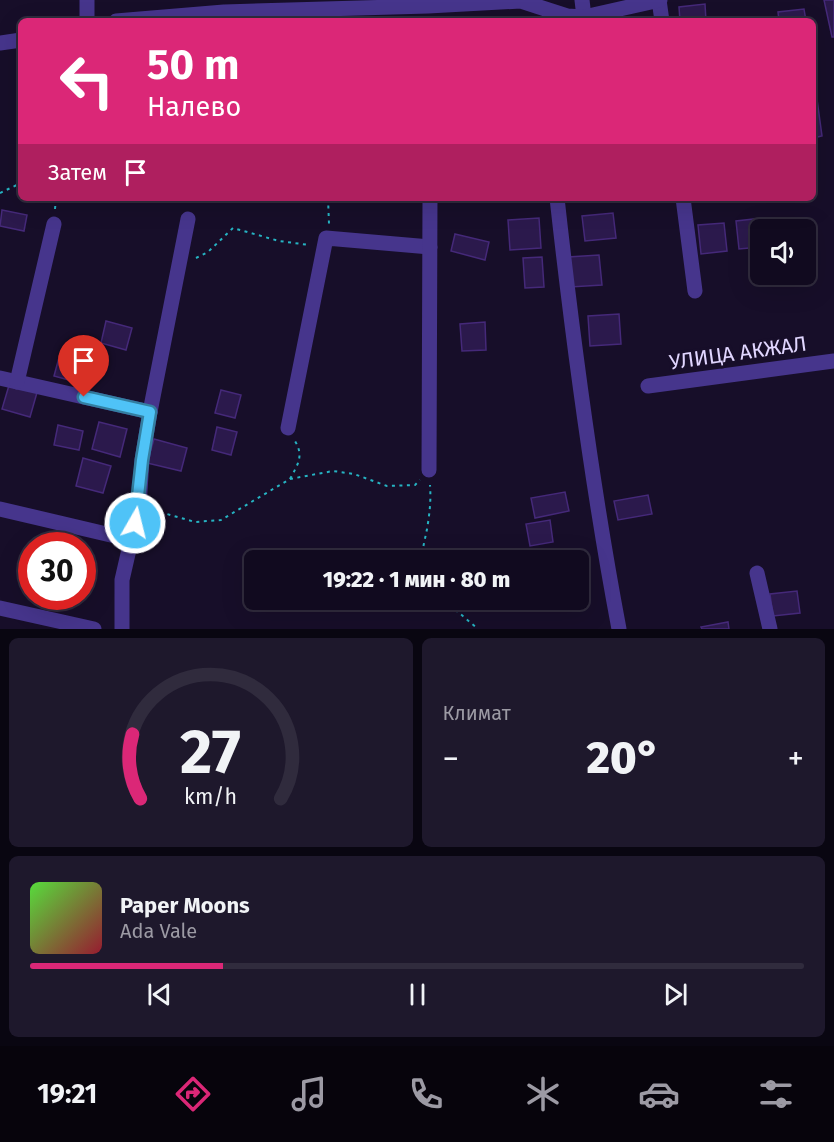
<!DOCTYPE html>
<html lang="ru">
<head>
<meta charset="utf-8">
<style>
	body { margin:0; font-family:"Fira Sans",sans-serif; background:#1e182c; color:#f1f3f6; height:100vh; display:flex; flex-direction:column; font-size:22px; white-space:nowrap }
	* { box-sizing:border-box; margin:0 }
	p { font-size:20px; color:#9c9aa4 }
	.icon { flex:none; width:33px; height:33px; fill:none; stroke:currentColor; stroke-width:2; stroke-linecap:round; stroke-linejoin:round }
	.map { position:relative; height:629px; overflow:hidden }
	.sheet { display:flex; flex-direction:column; gap:9px; padding:9px; background:#090611; flex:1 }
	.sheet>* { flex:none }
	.top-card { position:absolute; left:18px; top:18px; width:798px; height:183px; border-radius:9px; box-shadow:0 6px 24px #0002,0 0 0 2px #302b3d; background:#db2777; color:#fff; overflow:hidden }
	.fabs { position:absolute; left:750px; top:219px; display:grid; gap:12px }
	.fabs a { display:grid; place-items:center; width:66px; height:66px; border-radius:9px; background:#110a1f; box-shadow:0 6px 24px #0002,0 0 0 2px #302b3d; font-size:30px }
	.speed { position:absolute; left:18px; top:532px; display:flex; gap:12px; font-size:30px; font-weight:700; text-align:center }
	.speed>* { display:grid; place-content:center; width:78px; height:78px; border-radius:50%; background:#110a1f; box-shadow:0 6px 24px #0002,0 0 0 2px #302b3d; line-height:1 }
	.speed .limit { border:9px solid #d22; background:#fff; color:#111 }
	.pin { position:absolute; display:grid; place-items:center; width:51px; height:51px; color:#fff; margin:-62px -26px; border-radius:50% 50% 50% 0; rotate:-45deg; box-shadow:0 0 6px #0007 }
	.pin .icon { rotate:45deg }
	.me { position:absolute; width:66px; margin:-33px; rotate:8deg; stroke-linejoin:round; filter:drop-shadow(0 0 4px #0008) }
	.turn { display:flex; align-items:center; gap:21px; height:126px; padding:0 30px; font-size:27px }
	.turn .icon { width:78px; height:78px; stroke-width:2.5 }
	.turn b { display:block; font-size:42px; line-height:51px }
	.then { display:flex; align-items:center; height:57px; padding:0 30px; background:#0003; gap:12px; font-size:22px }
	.big { font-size:45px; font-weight:800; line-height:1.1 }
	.sheet .widget { flex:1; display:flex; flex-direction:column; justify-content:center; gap:9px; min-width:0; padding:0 21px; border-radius:9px; background:#1e182c }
	.sheet .dial { align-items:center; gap:0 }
	.dial svg { height:156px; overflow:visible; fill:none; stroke:#302b3d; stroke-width:7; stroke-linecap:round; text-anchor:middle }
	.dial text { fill:#f1f3f6; stroke:none }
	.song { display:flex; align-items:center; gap:18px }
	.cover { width:72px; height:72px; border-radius:9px; background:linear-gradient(135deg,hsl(110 70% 55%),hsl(350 70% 35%)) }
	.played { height:6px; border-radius:3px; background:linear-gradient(90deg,#db2777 25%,#302b3d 25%) }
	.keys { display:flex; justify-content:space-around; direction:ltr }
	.heat { display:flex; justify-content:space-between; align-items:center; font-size:33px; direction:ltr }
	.sheet .tiles { flex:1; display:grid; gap:9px; grid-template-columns:1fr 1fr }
	.widget:last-child { grid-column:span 2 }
	.trip { position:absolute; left:244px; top:550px; width:345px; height:60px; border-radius:9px; background:#110a1f; box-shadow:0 6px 24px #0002,0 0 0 2px #302b3d; font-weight:800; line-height:60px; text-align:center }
	.tab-bar { display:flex; height:96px; justify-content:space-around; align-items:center; background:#07040c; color:#9c9aa4 }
	.tab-bar .icon { width:42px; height:42px }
	.tab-bar .current { color:#db2777 }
	.tab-bar b { font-size:27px; color:#f1f3f6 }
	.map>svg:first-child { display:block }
</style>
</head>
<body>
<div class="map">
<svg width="834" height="629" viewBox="0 0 834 629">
	<rect width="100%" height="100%" fill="#170e29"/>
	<g fill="#2b194c" stroke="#452979" stroke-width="1.5">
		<path d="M824,0h10v37h-2z"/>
		<path d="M705,4l1,17h-26l-1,-14z"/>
		<path d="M804,9l2,12h-27l-1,-9z"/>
		<path d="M813,70l9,66 -9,2z"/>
		<path d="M2,210l25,5 -3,16 -24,-5z"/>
		<path d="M613,213l3,25 -31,3 -3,-25z"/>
		<path d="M539,218l2,30 -31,2 -2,-30z"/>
		<path d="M762,218l1,12h-3v17l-21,2 -3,-28z"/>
		<path d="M724,223l3,28 -26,3 -3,-29z"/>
		<path d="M455,234l34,8 -4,18 -34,-9z"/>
		<path d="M599,255l3,30 -32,2 -2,-30z"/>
		<path d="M542,257l2,30 -19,1 -2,-30z"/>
		<path d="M619,314l2,30 -31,2 -2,-30z"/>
		<path d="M106,321l26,7 -6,22 -25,-7z"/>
		<path d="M485,322l1,28 -24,1 -2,-27z"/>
		<path d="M60,354l26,7 -6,22 -26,-7z"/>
		<path d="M10,382l28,7 -8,28 -28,-8z"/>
		<path d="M221,390l20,5 -6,23 -20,-5z"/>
		<path d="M99,422l28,7 -7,28 -28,-8z"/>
		<path d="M58,425l25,6 -4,19 -25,-5z"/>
		<path d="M217,427l20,5 -6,23 -19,-5z"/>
		<path d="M154,439l33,9 -6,23 -34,-8z"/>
		<path d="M83,458l28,8 -8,27 -27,-7z"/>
		<path d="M565,492l4,19 -34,7 -4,-20z"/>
		<path d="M648,495l4,19 -34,6 -4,-19z"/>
		<path d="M550,520l3,22 -23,4 -4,-22z"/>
		<path d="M797,591l3,22 -27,3 -3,-22z"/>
		<path d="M728,622l1,7h-27l-1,-2z"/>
	</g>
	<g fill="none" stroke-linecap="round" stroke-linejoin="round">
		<g stroke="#26b4c3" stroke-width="2" stroke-dasharray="3 4.5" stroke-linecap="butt">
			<path d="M0,193l21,-10"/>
			<path d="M328,198l1,26"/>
			<path d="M55,209l1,-11"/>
			<path d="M196,258l12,-6 25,-24 46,13 30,4"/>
			<path d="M290,479c8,-15 14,-23 5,-38"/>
			<path d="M153,510l42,12 26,-2 69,-41 43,-8 21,3 33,12 28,-1 5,-5"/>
			<path d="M422,561c0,-14 4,-24 6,-38 2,-13 3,-25 2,-38"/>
			<path d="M444,600l34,29"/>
		</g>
		<g stroke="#46358c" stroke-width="15">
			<path d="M87,0v21"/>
			<path d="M582,0l2,17"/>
			<path d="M659,0l3,21"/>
			<path d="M116,21l108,-9 204,-6 93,-5 46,15 17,1 76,-17"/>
			<path d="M0,43l21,-3"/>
			<path d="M557,198c16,144 35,288 62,431"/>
			<path d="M683,198l12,93"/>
			<path d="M0,378l150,34"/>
			<path d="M17,382l37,-158"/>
			<path d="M648,386l186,-25"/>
			<path d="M288,428l38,-190 104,9"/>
			<path d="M429,470l1,-272"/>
			<path d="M0,509l132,31"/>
			<path d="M757,573l13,56"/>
			<path d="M0,608l94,21"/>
			<path d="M122,629v-49l17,-74 3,-46 8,-48 38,-193"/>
		</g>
	</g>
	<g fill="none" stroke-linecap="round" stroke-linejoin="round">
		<g stroke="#337fa1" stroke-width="15">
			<path id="route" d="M84,397l66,15 -8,48 -7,63"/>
		</g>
		<use href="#route" stroke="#4fc3f7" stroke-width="10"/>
	</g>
	<g text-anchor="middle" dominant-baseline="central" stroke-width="6" stroke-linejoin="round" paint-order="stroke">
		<g font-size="21" fill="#e1d6ff" stroke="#170e29">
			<text transform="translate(738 353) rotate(-8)">УЛИЦА АКЖАЛ</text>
		</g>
	</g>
</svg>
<div class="fabs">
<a><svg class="icon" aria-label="sound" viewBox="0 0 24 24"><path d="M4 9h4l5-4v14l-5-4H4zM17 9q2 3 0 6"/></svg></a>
</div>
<div class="speed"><div class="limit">30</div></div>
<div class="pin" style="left:84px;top:397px;background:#d93025"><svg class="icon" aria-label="arrive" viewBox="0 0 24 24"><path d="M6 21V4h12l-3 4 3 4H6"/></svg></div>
<svg class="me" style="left:135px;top:523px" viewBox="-20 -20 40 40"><circle r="17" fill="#4fc3f7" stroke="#fff" stroke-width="3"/><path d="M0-11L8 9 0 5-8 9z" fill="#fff"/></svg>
<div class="trip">19:22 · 1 мин · 80 m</div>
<div class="top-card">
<div class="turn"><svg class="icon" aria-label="left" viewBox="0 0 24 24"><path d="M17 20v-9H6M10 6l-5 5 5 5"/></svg><div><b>50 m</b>Налево</div></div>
<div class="then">Затем<svg class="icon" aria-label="arrive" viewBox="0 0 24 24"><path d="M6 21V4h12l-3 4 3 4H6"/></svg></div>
</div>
</div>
<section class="sheet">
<div class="tiles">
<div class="widget dial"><svg viewBox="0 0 100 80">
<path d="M14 69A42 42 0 1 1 86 69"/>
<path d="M14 69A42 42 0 0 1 10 36" stroke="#db2777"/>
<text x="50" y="56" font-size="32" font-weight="700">27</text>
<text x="50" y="72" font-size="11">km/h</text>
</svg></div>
<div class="widget"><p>Климат</p>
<div class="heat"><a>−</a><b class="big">20°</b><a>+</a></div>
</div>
<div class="widget">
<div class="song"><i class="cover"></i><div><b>Paper Moons</b><p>Ada Vale</p></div></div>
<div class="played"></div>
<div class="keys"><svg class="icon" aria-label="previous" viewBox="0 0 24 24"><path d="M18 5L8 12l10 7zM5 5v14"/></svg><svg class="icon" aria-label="pause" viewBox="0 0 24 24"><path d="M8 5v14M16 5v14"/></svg><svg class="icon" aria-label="next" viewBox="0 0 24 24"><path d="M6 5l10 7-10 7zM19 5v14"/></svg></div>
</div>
</div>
</section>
<nav class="tab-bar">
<b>19:21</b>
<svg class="icon current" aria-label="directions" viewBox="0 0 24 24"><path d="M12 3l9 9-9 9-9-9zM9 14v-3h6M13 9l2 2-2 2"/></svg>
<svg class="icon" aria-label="music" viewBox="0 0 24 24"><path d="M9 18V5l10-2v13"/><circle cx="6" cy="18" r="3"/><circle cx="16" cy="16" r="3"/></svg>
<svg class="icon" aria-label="phone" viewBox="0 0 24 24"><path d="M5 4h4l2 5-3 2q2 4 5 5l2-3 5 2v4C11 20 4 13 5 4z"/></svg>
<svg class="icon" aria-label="climate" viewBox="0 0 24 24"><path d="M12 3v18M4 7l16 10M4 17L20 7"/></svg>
<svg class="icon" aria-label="car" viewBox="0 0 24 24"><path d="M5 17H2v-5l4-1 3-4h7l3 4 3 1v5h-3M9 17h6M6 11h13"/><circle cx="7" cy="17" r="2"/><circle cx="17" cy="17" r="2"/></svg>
<svg class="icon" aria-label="filters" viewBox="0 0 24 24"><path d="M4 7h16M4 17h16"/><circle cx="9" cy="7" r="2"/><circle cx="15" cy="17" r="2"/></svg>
</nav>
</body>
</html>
